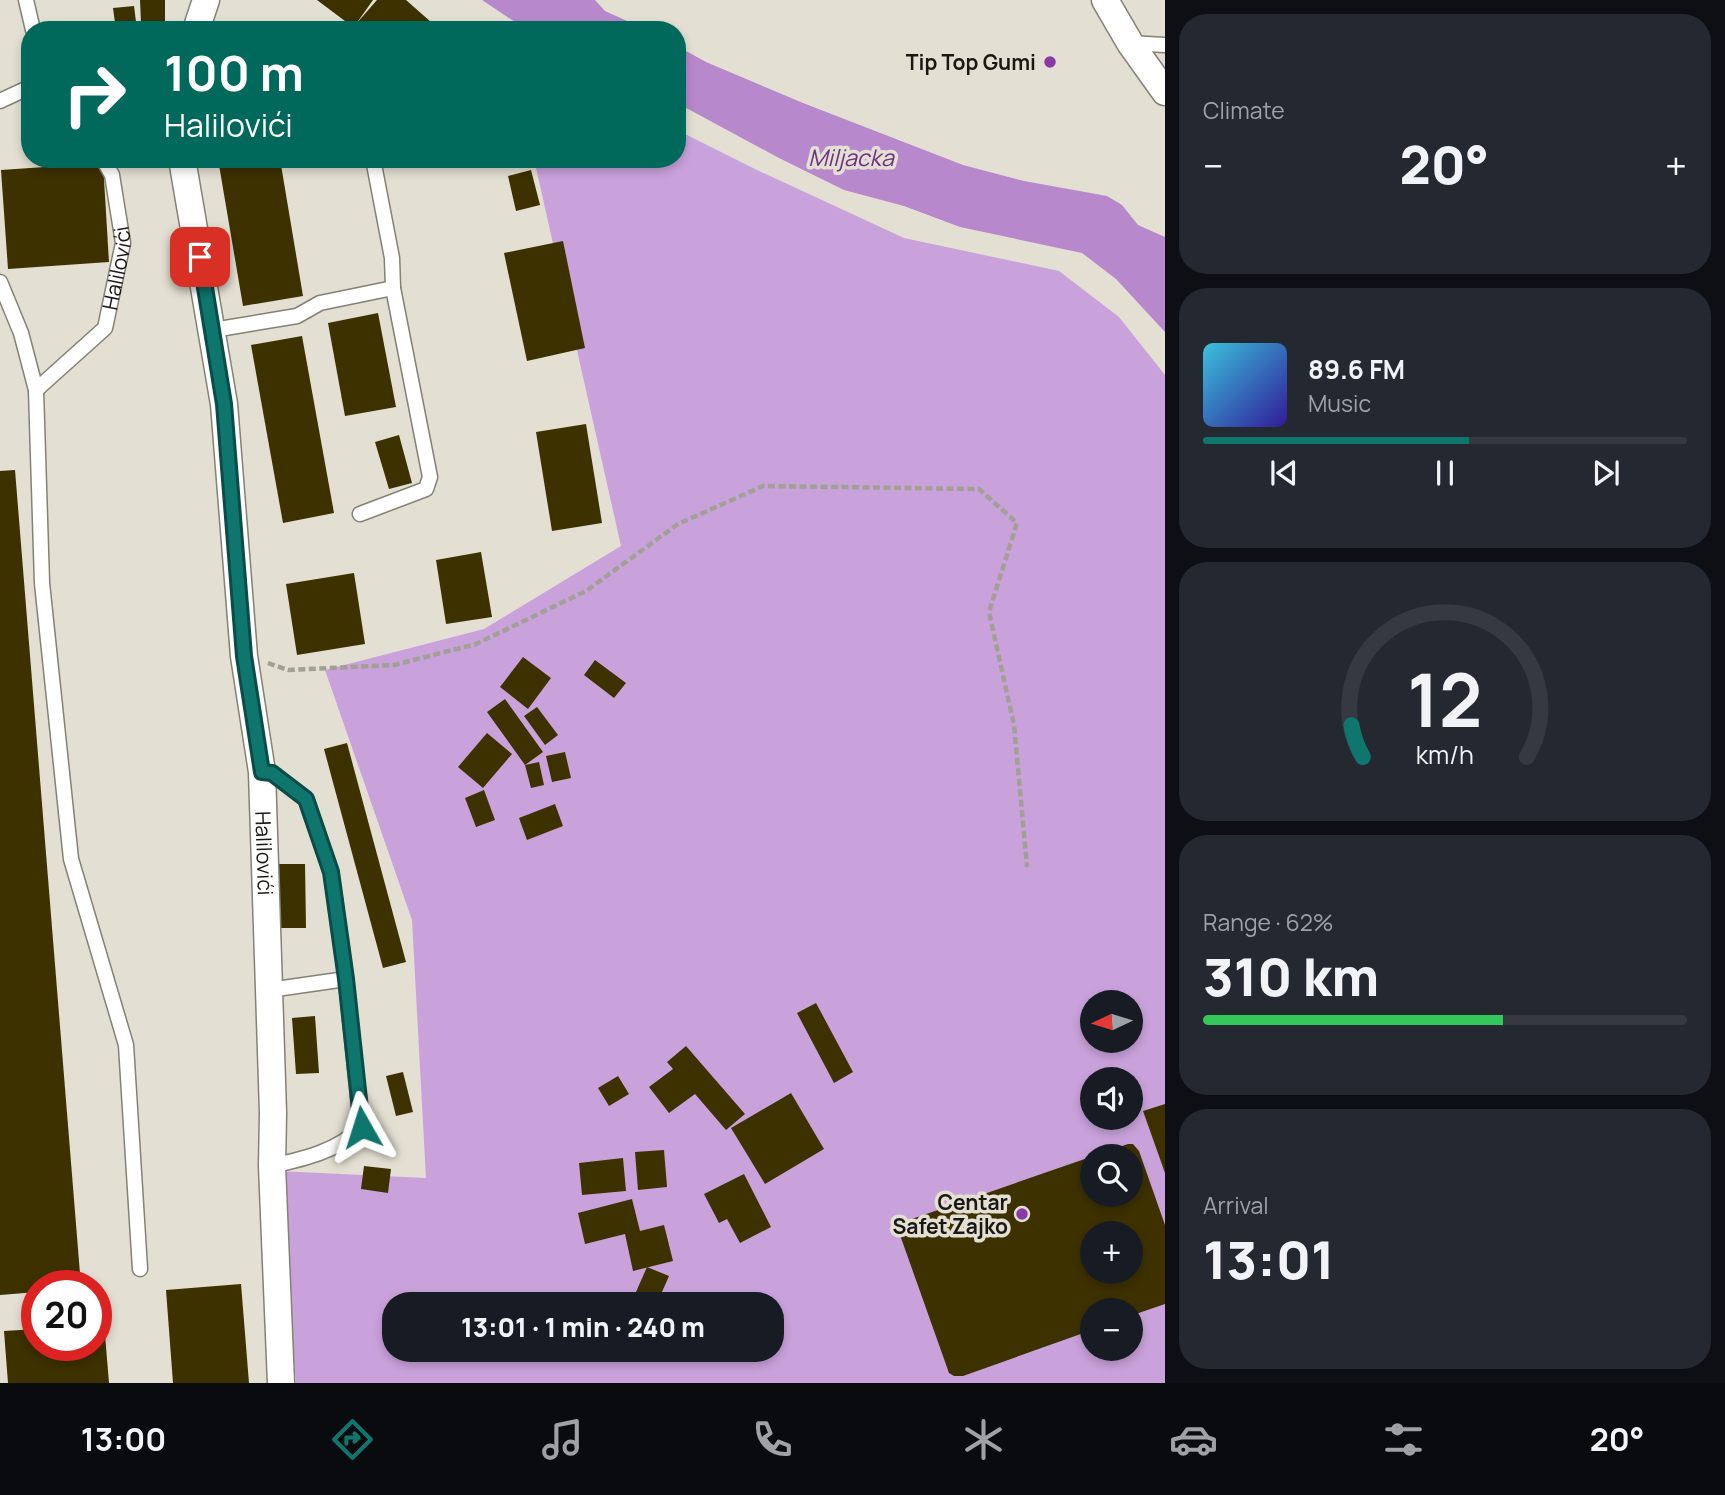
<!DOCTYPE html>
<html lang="en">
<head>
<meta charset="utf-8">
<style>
	body { margin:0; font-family:Manrope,sans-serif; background:#242831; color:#f1f3f6; height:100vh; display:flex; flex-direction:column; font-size:26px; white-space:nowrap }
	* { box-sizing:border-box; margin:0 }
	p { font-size:23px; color:#9ea1a6 }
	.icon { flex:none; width:38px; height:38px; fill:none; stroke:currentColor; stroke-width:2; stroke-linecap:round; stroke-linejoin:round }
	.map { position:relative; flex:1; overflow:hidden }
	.sheet { display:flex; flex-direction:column; gap:14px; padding:14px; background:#0d0f14; width:560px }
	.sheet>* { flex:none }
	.guide { position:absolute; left:21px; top:21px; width:665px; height:147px; border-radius:28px; box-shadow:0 4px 10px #0003; background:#00695c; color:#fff; overflow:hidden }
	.needle { width:46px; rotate:266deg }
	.fabs { position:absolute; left:1080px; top:990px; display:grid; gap:14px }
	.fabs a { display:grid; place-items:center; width:63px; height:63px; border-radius:50%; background:#171b24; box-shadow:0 4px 10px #0003; font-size:35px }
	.speed { position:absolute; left:21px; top:1270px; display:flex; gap:14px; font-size:35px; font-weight:700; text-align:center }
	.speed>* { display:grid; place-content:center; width:91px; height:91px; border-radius:50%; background:#171b24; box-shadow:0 4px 10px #0003; line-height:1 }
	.speed .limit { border:10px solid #d22; background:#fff; color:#111 }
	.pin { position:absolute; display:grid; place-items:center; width:60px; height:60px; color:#fff; margin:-30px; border-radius:14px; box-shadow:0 4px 10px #0006 }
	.me { position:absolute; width:77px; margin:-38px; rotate:354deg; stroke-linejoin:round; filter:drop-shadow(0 0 5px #0008) }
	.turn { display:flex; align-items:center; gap:24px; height:147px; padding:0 28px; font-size:32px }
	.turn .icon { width:91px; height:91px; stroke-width:2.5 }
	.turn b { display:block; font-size:49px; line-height:60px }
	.big { font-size:52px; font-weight:800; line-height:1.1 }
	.sheet .card { flex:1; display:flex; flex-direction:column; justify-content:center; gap:10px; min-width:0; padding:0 24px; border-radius:28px; background:#242831 }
	.sheet .dial { align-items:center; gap:0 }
	.dial svg { height:182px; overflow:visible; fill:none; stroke:#363941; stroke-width:7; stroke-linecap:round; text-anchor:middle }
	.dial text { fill:#f1f3f6; stroke:none }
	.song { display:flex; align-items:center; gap:21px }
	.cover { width:84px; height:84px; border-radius:10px; background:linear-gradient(135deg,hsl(190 70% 55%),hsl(250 70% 35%)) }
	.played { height:7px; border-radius:4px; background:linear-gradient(90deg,#0f766e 55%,#363941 55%) }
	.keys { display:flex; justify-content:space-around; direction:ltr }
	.heat { display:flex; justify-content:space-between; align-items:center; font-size:38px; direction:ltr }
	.charge { height:10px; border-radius:5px; background:linear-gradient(90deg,#34c759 62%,#363941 0) }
	.trip { position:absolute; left:382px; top:1292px; width:402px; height:70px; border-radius:28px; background:#171b24; box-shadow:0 4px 10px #0003; font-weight:800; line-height:70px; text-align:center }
	.tab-bar { display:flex; height:112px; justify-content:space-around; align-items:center; background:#090b0e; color:#9ea1a6 }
	.tab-bar .icon { width:49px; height:49px }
	.tab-bar .active { color:#0f766e }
	.tab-bar b { font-size:32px; color:#f1f3f6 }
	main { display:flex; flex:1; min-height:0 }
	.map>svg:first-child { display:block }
</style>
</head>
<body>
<main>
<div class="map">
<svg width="1165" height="1383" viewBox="0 0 1165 1383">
	<rect width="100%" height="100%" fill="#e3dfd2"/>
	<path fill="#caa2db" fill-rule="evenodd" d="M677,130l80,40 147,68 155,33 60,46 46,58v1008h-869l-18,-212 148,7 -14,-258 -87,-250 159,-41 137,-83 -87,-387h143zM1092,1003h38v38h-38zM1092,1080h38v38h-38zM1092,1157h38v38h-38zM1092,1234h38v38h-38zM394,1304h378v45h-378zM1092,1311h38v38h-38z"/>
	<g fill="#b888cd">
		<path d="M482,0h113l10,11 42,19h-120z"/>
		<path d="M677,46l29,16 97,41 160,62 61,16 83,15 15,9 16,20 27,12v95l-49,-53 -34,-26 -122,-26 -56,-21 -60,-16 -65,-32 -102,-55z"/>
	</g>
	<g fill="#3d3100" fill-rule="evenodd">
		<path d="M140,0h25v22l-24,1z"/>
		<path d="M317,0h56l-17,24 21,-24h29l34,30h-83z"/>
		<path d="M134,6l3,24h-21l-3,-22z"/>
		<path d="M218,159h62l23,137 -60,10z"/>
		<path d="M103,163l6,99 -101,7 -7,-99z"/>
		<path d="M531,170l9,35 -24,6 -8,-35z"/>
		<path d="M563,241l22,107 -58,13 -23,-108z"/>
		<path d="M378,313l18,94 -51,9 -17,-93z"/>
		<path d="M302,336l32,177 -51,10 -32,-178z"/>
		<path d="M586,424l16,99 -50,8 -16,-99z"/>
		<path d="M399,435l13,48 -23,6 -14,-47z"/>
		<path d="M15,470l66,816h-44v6l-37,3v-824z"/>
		<path d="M481,552l11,65 -46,7 -10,-64z"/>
		<path d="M354,573l11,71 -68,11 -11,-71z"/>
		<path d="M523,657l28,21 -23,31 -28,-22z"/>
		<path d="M595,660l31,23 -12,15 -30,-23z"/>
		<path d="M505,699l38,53 -18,13 14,-3 5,23 -13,3 -6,-23 -38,-53z"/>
		<path d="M537,707l21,28 -13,10 -21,-29z"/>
		<path d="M487,733l25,21 -29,34 -25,-21z"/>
		<path d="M347,743l59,219 -23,6 -59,-219z"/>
		<path d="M565,752l6,26 -19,4 -6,-26z"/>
		<path d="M484,790l11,30 -19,7 -11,-29z"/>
		<path d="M555,804l8,22 -36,14 -8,-22z"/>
		<path d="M272,864h33l1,64h-33z"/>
		<path d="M816,1003l37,69 -19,11 -37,-70z"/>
		<path d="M315,1016l4,57 -23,1 -4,-56z"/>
		<path d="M686,1046l59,68 -19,16 -31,-36 -26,19 -20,-26 24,-18 -6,-7z"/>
		<path d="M403,1072l10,40 -17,4 -10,-40z"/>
		<path d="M618,1076l11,18 -20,12 -11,-18z"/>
		<path d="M791,1093l33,56 -59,35 -34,-56z"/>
		<path d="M1165,1104v69l-22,-62z"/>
		<path d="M1128,1144h5l6,7 26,74v79l-35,12v-5h-38v19l-129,46h-9l-5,-3 -49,-138 1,-9 8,-6zM1092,1157h38v38h-38zM1092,1234h38v38h-38z"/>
		<path d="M664,1150l3,37 -29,3 -3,-38z"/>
		<path d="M623,1158l3,33 -44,4 -3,-32z"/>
		<path d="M364,1166l27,3 -3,24 -27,-4z"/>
		<path d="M744,1174l27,53 -31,16 -13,-24 -8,4 -15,-29z"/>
		<path d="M632,1199l8,32 24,-6 9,36 -40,10 -8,-37 -40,10 -7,-31z"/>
		<path d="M647,1267l22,9 -11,25 -22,-9z"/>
		<path d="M241,1284l8,99h-76l-7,-93z"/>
		<path d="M104,1323l5,60h-101l-4,-52 33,-2v17h59v-22z"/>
	</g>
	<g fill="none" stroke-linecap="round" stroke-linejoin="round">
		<g stroke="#848175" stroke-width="17">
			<g id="service">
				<path d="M26,0l7,30"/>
				<path d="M1130,43l35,2"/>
				<path d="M0,101l30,-14"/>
				<path d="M0,282l21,51 15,57 6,193 29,276 55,186 14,224"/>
				<path d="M213,330l84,-14 23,-13 73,-15 -1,-30 -19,-99"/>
				<path id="s1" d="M36,390l69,-62 18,-85 -11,-68 -9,-16"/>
				<path d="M360,514l66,-25 4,-12 -37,-189"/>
				<path d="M262,772l10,1 34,26 25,73 15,107 15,148c-22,24 -58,32 -89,39"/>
				<path d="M269,990l77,-11"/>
			</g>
		</g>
		<g stroke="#848175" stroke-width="29">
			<g id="minor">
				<path d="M1105,0l25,43 35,49"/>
				<path d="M196,30l10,-30"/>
				<path id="s2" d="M182,159l42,245 20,252 18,116 11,341 -1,53 9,217"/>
			</g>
		</g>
		<path stroke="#a29f95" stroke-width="4.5" stroke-dasharray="7 3.5" stroke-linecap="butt" d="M268,663l20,7 106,-5 82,-21 110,-53 92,-67 85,-38 216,3 38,34 -28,89 25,113 13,142"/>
		<use href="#service" stroke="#fff" stroke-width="14"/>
		<use href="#minor" stroke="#fff" stroke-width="26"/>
	</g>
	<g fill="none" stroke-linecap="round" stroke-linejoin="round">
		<g stroke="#0a4d48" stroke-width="18">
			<path id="route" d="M200,257l24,147 20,252 18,116 10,1 34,26 25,73 15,107 16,148"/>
		</g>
		<use href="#route" stroke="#0f766e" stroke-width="12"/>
	</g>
	<g fill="#8838a7" stroke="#e3dfd2" stroke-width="2.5">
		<circle cx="1050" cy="62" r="7"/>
		<circle cx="1022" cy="1214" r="7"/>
	</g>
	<g text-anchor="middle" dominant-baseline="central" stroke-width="7" stroke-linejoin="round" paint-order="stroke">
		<g font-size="21" font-weight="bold" fill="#191813" stroke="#e3dfd2" text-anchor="end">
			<text x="1036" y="62">Tip Top Gumi</text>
			<text x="1008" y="1202">Centar<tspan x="1008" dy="24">Safet Zajko</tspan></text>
		</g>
		<g font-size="21" fill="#191813" stroke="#e3dfd2">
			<text stroke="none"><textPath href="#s1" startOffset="154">Halilovići</textPath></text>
			<text stroke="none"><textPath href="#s2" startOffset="700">Halilovići</textPath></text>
		</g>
		<g font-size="23" font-style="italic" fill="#6d3284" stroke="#e3dfd2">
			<text x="851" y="157">Miljacka</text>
		</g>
	</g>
</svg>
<div class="fabs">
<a><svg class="needle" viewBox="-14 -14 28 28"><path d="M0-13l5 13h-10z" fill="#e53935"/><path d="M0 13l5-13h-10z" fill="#9ea1a6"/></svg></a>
<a><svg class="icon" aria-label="sound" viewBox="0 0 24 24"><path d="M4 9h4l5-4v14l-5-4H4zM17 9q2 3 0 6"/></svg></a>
<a><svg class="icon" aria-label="search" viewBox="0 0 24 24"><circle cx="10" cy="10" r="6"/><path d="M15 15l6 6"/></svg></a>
<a>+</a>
<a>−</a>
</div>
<div class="speed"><div class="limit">20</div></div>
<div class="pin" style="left:200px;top:257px;background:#d93025"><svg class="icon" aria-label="arrive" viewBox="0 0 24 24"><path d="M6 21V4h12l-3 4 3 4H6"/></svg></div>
<svg class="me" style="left:362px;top:1127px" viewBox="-20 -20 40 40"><path d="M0-17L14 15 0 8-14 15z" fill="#0f766e" stroke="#fff" stroke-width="4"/></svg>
<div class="trip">13:01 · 1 min · 240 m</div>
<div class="guide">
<div class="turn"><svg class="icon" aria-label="right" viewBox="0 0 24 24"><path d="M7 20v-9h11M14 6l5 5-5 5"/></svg><div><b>100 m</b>Halilovići</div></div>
</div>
</div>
<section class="sheet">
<div class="card"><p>Climate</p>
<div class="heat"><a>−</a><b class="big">20°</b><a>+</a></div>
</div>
<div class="card">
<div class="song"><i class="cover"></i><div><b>89.6 FM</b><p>Music</p></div></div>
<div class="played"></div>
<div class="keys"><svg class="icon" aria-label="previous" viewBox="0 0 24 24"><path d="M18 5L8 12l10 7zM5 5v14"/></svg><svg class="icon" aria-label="pause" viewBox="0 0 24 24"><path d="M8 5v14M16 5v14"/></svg><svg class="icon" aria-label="next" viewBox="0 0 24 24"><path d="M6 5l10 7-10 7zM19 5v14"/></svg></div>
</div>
<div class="card dial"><svg viewBox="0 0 100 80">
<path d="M14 69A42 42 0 1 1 86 69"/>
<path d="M14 69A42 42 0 0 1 9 55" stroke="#0f766e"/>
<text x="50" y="56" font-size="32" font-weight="700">12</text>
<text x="50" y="72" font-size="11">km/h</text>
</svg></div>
<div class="card"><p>Range · 62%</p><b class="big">310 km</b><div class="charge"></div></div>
<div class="card"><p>Arrival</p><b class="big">13:01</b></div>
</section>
</main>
<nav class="tab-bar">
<b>13:00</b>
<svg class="icon active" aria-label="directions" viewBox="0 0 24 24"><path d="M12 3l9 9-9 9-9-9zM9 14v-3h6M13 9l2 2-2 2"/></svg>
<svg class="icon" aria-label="music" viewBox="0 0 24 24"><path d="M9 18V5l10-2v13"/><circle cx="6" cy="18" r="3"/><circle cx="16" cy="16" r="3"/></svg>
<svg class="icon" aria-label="phone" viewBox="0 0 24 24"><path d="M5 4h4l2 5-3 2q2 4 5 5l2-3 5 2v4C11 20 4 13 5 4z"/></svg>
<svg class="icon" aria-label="climate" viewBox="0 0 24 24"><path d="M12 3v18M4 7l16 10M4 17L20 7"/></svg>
<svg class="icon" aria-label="car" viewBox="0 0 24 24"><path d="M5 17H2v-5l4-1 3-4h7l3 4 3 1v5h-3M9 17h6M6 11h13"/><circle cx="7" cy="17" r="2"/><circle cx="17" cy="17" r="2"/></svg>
<svg class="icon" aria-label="filters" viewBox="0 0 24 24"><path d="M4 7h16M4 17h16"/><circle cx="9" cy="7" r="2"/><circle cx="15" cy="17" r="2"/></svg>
<b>20°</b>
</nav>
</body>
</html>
